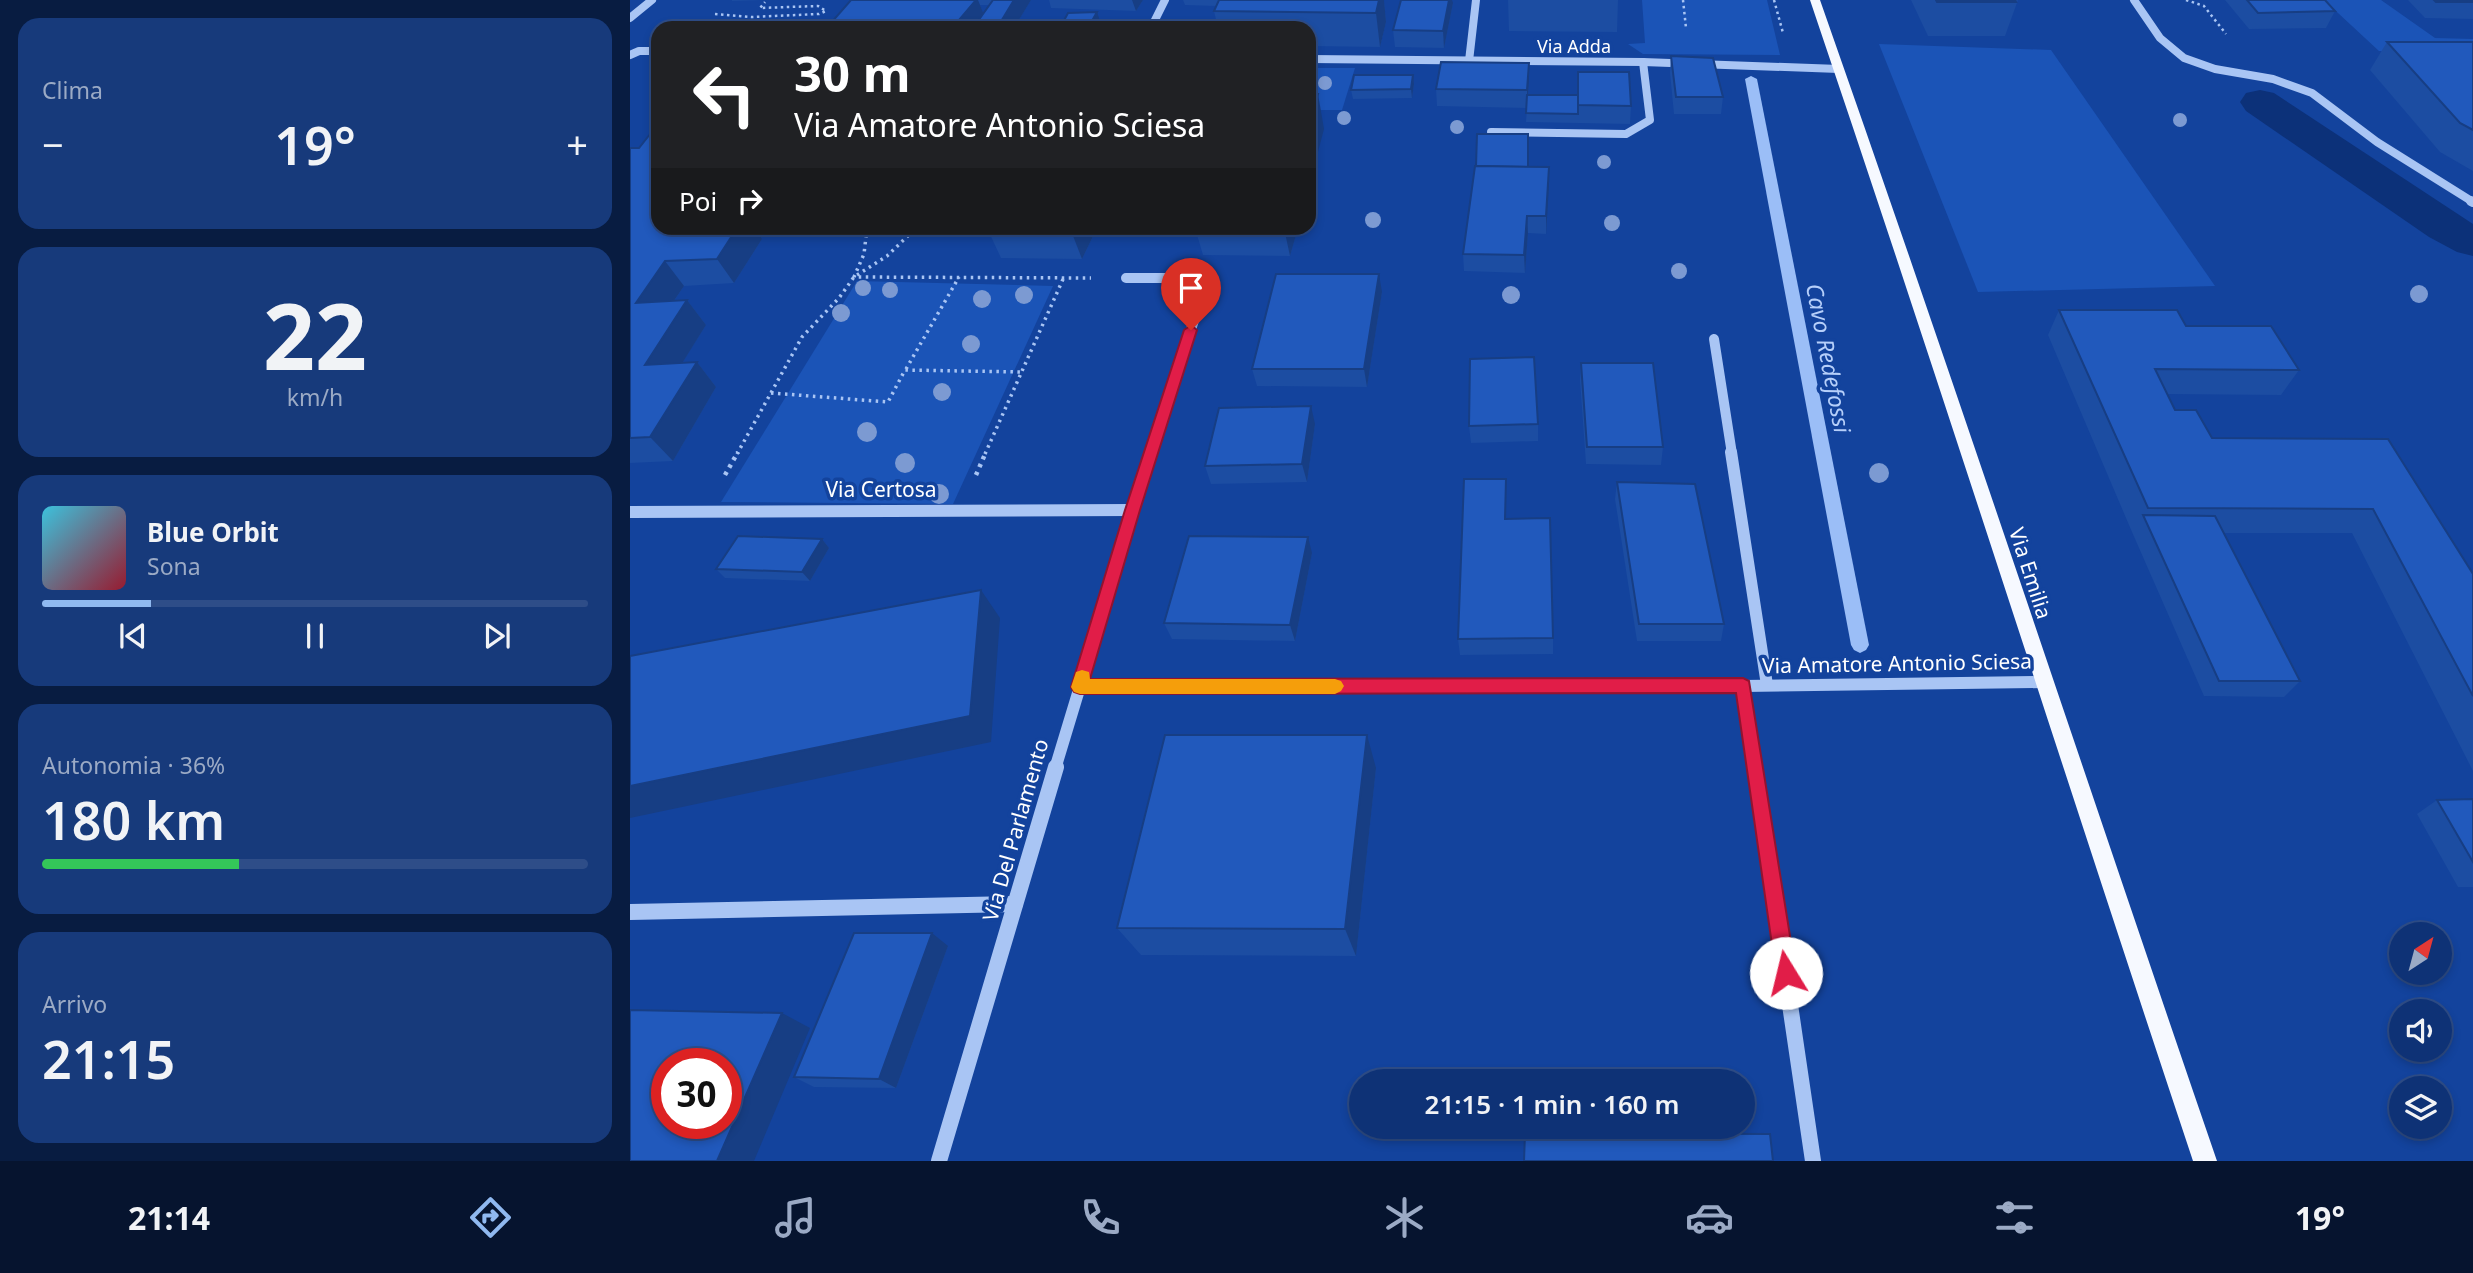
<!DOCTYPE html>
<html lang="it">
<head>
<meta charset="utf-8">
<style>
	body { margin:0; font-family:"Noto Sans",sans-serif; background:#173a7b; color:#f1f3f6; height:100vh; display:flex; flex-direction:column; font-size:26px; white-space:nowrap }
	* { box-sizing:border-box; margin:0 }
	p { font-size:23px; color:#9baac5 }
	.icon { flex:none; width:38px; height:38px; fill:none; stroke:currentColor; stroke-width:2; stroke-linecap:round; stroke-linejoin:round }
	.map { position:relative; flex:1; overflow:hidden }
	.side { display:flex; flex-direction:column; gap:18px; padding:18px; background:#081c41; width:630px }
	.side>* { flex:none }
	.hud { position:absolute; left:21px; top:21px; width:665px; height:214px; border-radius:21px; box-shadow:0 4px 10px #0003,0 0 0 2px #2e4d88; background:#202124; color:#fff; overflow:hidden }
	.needle { width:46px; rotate:36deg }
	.fabs { position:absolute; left:1759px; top:922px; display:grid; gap:14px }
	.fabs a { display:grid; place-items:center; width:63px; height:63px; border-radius:50%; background:#0e3276; box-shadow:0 4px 10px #0003,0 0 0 2px #2e4d88; font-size:35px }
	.speed { position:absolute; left:21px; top:1048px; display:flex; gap:14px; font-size:35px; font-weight:700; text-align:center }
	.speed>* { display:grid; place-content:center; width:91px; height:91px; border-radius:50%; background:#0e3276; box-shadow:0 4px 10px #0003,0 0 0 2px #2e4d88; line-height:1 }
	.speed .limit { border:10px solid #d22; background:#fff; color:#111 }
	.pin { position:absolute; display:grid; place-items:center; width:60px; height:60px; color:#fff; margin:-72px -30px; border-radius:50% 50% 50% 0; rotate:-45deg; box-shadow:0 0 7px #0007 }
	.pin .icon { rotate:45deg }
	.me { position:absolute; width:77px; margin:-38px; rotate:351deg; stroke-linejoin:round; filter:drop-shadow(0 0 5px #0008) }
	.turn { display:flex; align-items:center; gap:24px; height:147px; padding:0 28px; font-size:32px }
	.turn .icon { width:91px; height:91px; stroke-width:2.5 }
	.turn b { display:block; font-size:49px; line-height:60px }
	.then { display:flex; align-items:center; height:66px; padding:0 28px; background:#0003; gap:14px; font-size:26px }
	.big { font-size:52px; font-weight:600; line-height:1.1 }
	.side .widget { flex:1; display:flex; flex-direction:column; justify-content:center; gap:10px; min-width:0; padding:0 24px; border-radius:21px; background:#173a7b }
	.side .dial { align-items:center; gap:0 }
	.dial b { font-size:91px; line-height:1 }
	.song { display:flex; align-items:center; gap:21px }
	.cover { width:84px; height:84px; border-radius:10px; background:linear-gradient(135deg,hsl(190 70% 55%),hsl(350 70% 35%)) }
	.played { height:7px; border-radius:4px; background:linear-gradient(90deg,#90b9f0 20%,#2e4d88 20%) }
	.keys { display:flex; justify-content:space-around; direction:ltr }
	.heat { display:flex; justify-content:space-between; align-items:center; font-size:38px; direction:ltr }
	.charge { height:10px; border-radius:5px; background:linear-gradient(90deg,#34c759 36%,#2e4d88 0) }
	.trip { position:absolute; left:719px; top:1069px; width:406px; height:70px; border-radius:35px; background:#0e3276; box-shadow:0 4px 10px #0003,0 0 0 2px #2e4d88; font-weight:600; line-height:70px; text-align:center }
	.dock { display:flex; height:112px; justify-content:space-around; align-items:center; background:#06142f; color:#9baac5 }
	.dock .icon { width:49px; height:49px }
	.dock .current { color:#90b9f0 }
	.dock b { font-size:32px; color:#f1f3f6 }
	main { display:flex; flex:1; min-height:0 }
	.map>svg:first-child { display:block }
</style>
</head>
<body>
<main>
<section class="side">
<div class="widget"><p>Clima</p>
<div class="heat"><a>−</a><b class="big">19°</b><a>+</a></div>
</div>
<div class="widget dial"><b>22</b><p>km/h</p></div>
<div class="widget">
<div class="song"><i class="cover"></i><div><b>Blue Orbit</b><p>Sona</p></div></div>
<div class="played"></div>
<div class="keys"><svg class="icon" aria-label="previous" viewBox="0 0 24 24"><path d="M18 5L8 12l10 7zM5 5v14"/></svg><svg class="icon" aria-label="pause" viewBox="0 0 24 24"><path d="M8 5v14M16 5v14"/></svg><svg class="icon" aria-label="next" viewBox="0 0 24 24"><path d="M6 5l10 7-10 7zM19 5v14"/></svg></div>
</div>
<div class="widget"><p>Autonomia · 36%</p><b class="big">180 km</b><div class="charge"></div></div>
<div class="widget"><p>Arrivo</p><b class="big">21:15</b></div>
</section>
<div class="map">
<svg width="1843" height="1161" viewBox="0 0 1843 1161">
	<rect width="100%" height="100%" fill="#13439d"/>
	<g fill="#1b54b7">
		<path d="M1012,0h125l13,55 -137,-1 -15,-10 17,-1z"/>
		<path d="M1694,0h57l54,38 38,1v14l-94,-2z"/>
		<path d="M1249,44l172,6 164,236 -237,6z"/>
		<path d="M679,68h46l-13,42h-33z"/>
		<path d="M227,281l196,5 -100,218 -232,-2z"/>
	</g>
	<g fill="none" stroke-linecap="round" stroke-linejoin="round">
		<path fill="#9bbef7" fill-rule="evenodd" d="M1121,76l6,3 112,566 -3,5 -6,3 -6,-3 -3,-5 -106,-566z"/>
		<path fill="#0c3179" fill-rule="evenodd" d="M1630,90l14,3 199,131v32l-16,-4 -28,-15 -183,-126 -6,-9 6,-9z"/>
		<g stroke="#a9c5f4" stroke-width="2.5" stroke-dasharray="2.5 3.5" stroke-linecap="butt">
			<path d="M1053,0l3,28"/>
			<path d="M1144,0l9,33"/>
			<path d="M1556,0l18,6 22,28"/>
			<path d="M85,14l36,3 68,-3 7,-3 -8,-5 -58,2 5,-6"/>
		</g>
		<g stroke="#a9c5f4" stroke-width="3.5" stroke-dasharray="2.5 4.5" stroke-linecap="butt">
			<path d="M237,228l-3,26 -10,23 237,1"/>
			<path d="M276,369l53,-92"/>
			<path d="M141,393l117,9 17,-32 117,2"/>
			<path d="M107,454l65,-117 37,-39 15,-21 33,-21 29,-28"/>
			<path d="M355,454l79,-177"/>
		</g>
		<g stroke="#a9c5f4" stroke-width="4.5" stroke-dasharray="3.5 5" stroke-linecap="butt">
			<path d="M95,475l13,-23"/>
			<path d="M346,475l10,-23"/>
		</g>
		<g stroke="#a9c5f4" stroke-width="8">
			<path d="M1504,0l26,38 24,20 31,11 58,10 39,14 65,49 96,60"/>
			<path d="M0,18l22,-18"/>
			<path d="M521,28l14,-28"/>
			<path d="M0,55l9,-4h19"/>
			<path d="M679,59l334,3 196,7"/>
			<path d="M839,61l7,-61"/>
			<path d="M861,132l135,2 24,-14 -7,-58"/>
		</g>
		<g stroke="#a9c5f4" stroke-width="10">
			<path d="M1841,201l2,1"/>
			<path d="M496,278h82l-58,176"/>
			<path d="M1084,339l18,115"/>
		</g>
		<g stroke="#a9c5f4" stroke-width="12">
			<path d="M1101,452l36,233"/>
			<path d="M0,512l502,-2"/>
			<path d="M1113,686l12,83"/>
			<path d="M450,687l663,-1 300,-4"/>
			<path d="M425,769l96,-317"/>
		</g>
		<g stroke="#a9c5f4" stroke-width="16">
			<path d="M1125,767l58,394"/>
			<path d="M0,912l385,-8"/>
			<path d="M309,1161l117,-394"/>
		</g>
		<path fill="#f6f9ff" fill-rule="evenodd" d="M1180,0h10c136,386 264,774 397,1161h-24c-129,-387 -252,-775 -383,-1161z"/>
	</g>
	<g fill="#7c9ad2">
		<circle cx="695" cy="83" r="7"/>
		<circle cx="714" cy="118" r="7"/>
		<circle cx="1550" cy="120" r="7"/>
		<circle cx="827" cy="127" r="7"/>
		<circle cx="974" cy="162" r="7"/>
		<circle cx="743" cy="220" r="8"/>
		<circle cx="982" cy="223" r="8"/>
		<circle cx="1049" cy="271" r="8"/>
		<circle cx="233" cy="288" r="8"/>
		<circle cx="260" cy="290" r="8"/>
		<circle cx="1789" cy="294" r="9"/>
		<circle cx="394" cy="295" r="9"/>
		<circle cx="881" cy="295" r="9"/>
		<circle cx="352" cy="299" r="9"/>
		<circle cx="211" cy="313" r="9"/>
		<circle cx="341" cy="344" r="9"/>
		<circle cx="312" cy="392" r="9"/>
		<circle cx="237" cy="432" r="10"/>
		<circle cx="275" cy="463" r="10"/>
		<circle cx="1249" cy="473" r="10"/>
		<circle cx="309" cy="494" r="10"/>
	</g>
	<g fill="#1c4da2" fill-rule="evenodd">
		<path d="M102,0h33l-33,1z"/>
		<path d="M221,0h180l-17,28h-181l-3,-4zM350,5h9l-6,8z"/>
		<path d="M419,0h94l-7,11 -85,-3z"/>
		<path d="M553,0h201l2,22 -6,25 -71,-1v-18h-91l-4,-17 2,-5 -31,-1z"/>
		<path d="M878,0h110l-1,32 -108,-1z"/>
		<path d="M1281,0h107l-13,36h-77z"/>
		<path d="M1595,0h100l10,11 -9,17 -77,1z"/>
		<path d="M1778,0h65v19l-48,-1z"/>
		<path d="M823,3l-9,45 -49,-1 -2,-17z"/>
		<path d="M1757,42h86v129l-33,-19 -70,-82z"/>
		<path d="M1041,56l52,41 -2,17h-47l-4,-41z"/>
		<path d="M783,75l1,9 -2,14 -59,1 -2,-9z"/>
		<path d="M899,80l-1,15 103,11 -1,18 -104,-2 1,-14 -90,-2 -1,-17z"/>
		<path d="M0,148l28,80 104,11 -28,44 -50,3 -10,15 13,-1 19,25 -24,38 15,-1 19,25 -43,74 -43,2z"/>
		<path d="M898,167l21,18 -3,49 -18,-1 -3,40 -61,-2 -1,-17z"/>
		<path d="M357,228h110l-15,31 -81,-1z"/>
		<path d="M565,228h103l-8,28 -87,-1z"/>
		<path d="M752,292l-15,95 -110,-1 -5,-17z"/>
		<path d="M1429,310l127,16 113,44 -18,25 -114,-1 8,16 37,28 176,1 85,135v197l-121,-238h-128l76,148 -16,16 -80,-1 -72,-164 -84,-197z"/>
		<path d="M951,363l82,84 -2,18 -75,-1 -6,-84z"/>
		<path d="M685,424l-8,58 -96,2 -6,-18z"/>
		<path d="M908,424v17l-67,2 -2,-17z"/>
		<path d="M987,482l107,142 -3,17h-84l-22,-142z"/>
		<path d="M876,496v23l47,119v16l-93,1 -2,-16z"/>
		<path d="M192,539l7,9 -19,33 -85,-3 -9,-9z"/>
		<path d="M682,553l-17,88 -123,-2 -8,-16z"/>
		<path d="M746,768l-20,188 -215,-1 -24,-27z"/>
		<path d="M1843,799v88h-15l-41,-73 20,-14z"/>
		<path d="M318,946l-52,142 -82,-1 -20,-10z"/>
	</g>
	<g fill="#173e84">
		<path d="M346,0h2l6,15 -11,13h-18l-1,-2z"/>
		<path d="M384,0h17l-17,28h-17z"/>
		<path d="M502,0h11l-7,11z"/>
		<path d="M749,0h5l2,22 -6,25 -4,-34z"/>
		<path d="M819,0h3l1,3 -9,45 -1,-17z"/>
		<path d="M467,12l3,9 -4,7h-8z"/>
		<path d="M899,63v17l-2,28v-18z"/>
		<path d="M783,75l1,9 -2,14 -1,-9z"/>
		<path d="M688,94l6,35 -15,57v-60z"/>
		<path d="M919,167v18l-3,49v-18z"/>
		<path d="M897,216l1,17 -3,40 -1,-18z"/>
		<path d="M107,228h17l8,11 -28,44 -17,-24z"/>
		<path d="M440,228h27l-15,31z"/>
		<path d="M654,228h14l-8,28z"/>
		<path d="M35,261l19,25 -28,41 -20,-24z"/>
		<path d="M749,274l3,18 -15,95 -3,-18z"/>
		<path d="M57,300l19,25 -40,64 -21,-24z"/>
		<path d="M67,362l19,25 -43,74 -23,-24z"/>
		<path d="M681,406l4,18 -8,58 -5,-18z"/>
		<path d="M678,537l4,16 -17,88 -5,-16z"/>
		<path d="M192,539l7,9 -19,33 -8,-9z"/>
		<path d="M351,590l19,28 -9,124 -361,76v-32z"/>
		<path d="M737,735l9,33 -20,188 -11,-27z"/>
		<path d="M302,933l16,13 -52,142 -17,-9z"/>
		<path d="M152,1013l28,15 -56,133h-37z"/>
	</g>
	<g fill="#2159bc" stroke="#173e84" stroke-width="2" fill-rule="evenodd">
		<path d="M221,0h125l-22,26 -124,-2z"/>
		<path d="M363,0h21l-17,28h-24z"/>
		<path d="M589,0h160l-3,13 -162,-2z"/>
		<path d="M771,0h48l-6,31 -50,-1z"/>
		<path d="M1306,0h79l1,2h-79z"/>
		<path d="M1617,0h78l10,11 -77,2z"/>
		<path d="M1804,0h39v2h-37z"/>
		<path d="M467,12l-9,16h-28l8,-15z"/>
		<path d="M1757,42h86v88l-13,-7z"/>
		<path d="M1041,56l42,2 10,39h-47z"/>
		<path d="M811,62l88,1 -2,27 -91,-1z"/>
		<path d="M948,72h51l2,34 -53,-1z"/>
		<path d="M724,75h59l-2,14 -60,1z"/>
		<path d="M679,94h9l-9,32z"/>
		<path d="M897,95h51v19l-52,-1z"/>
		<path d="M28,124v104h79l-20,31 -52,2 -29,42 51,-3 -42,65 52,-3 -47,75 -20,1v-290h9z"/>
		<path d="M847,134h51v33l-52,-1z"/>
		<path d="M845,166l74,1 -3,49h-19l-3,39 -61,-1z"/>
		<path d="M646,274h103l-15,95h-112z"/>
		<path d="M1429,310h118l9,16h85l28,44 -144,-1 20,41h21l16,28 176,1 85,135v122l-100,-187 -225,-1z"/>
		<path d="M904,357l4,67 -69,2 1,-67z"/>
		<path d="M951,363h72l10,84h-76z"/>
		<path d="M681,406l-9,58 -97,2 14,-58z"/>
		<path d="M834,479h42l-1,40 45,-1 3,120 -95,1z"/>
		<path d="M987,482l78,2 29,140h-85z"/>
		<path d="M1513,515l72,1 85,165h-81z"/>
		<path d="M108,536l84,3 -20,33 -86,-3z"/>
		<path d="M559,536l119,1 -18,88 -126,-2z"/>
		<path d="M351,590l-11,126 -340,70v-130z"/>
		<path d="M535,735h202l-22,194 -228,-1z"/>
		<path d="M1843,799v63l-36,-62z"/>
		<path d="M224,933h78l-53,146 -85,-2z"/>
		<path d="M0,1010l152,3 -65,148h-87zM37,1064h59v60h-59z"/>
		<path d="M895,1133l245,1 3,27h-249z"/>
	</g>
	<path fill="#e11d48" stroke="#92132f" stroke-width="2" d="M561,325l6,5 -57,180 -50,169 653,-1 6,3 47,292 -3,7 -7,3 -7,-3 -3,-7 -40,-280 -656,1 -6,-2 -3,-5 54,-177 59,-180z"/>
	<path fill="#f59e0b" d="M452,670l7,2 1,7h245l6,2 3,5 -3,5 -6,3h-255l-6,-2 -3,-5 5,-15z"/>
	<g text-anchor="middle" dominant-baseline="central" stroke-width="7" stroke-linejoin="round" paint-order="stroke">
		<g font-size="18" fill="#fff" stroke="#13439d">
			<text x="944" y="46">Via Adda</text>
		</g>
		<g font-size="21" fill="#fff" stroke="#13439d">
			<text x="251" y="489">Via Certosa</text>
			<text transform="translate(1401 573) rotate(72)">Via Emilia</text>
			<text transform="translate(1267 663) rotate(-1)">Via Amatore Antonio Sciesa</text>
			<text transform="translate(385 830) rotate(-74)">Via Del Parlamento</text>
		</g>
		<g font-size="23" font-style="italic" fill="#b6cffa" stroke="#13439d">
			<text transform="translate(1199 358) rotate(79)">Cavo Redefossi</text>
		</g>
	</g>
</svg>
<div class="fabs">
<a><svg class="needle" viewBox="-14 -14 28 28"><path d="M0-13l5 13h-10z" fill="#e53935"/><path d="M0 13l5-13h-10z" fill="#9baac5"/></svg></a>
<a><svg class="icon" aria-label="sound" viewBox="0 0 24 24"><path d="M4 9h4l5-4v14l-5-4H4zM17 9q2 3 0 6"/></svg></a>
<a><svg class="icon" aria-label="layers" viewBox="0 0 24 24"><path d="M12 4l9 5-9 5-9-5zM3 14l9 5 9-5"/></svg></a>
</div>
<div class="speed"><div class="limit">30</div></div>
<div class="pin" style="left:561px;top:330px;background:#d93025"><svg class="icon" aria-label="arrive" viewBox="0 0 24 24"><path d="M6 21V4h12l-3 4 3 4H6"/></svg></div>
<svg class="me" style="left:1156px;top:973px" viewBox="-20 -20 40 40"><circle r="19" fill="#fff"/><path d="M0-13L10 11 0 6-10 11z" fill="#e11d48"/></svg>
<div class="trip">21:15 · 1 min · 160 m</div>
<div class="hud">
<div class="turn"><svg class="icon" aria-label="left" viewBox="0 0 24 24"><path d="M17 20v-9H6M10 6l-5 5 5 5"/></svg><div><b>30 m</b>Via Amatore Antonio Sciesa</div></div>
<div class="then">Poi<svg class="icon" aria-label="right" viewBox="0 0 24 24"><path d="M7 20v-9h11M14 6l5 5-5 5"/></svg></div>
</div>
</div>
</main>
<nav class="dock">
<b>21:14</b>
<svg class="icon current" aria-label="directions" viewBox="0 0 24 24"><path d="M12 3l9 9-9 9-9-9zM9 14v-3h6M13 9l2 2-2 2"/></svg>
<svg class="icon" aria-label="music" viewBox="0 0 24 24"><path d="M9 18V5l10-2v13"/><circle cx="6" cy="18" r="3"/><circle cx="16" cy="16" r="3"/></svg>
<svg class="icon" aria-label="phone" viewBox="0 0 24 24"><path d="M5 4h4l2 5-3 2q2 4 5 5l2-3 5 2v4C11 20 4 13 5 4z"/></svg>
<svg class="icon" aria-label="climate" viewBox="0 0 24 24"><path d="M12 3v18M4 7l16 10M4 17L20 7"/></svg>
<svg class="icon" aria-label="car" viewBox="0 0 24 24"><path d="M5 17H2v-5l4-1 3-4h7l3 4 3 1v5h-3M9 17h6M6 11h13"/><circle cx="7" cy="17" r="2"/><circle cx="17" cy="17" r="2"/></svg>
<svg class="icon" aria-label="filters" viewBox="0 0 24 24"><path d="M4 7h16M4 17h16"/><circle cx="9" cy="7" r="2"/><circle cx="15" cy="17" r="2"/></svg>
<b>19°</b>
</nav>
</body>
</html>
